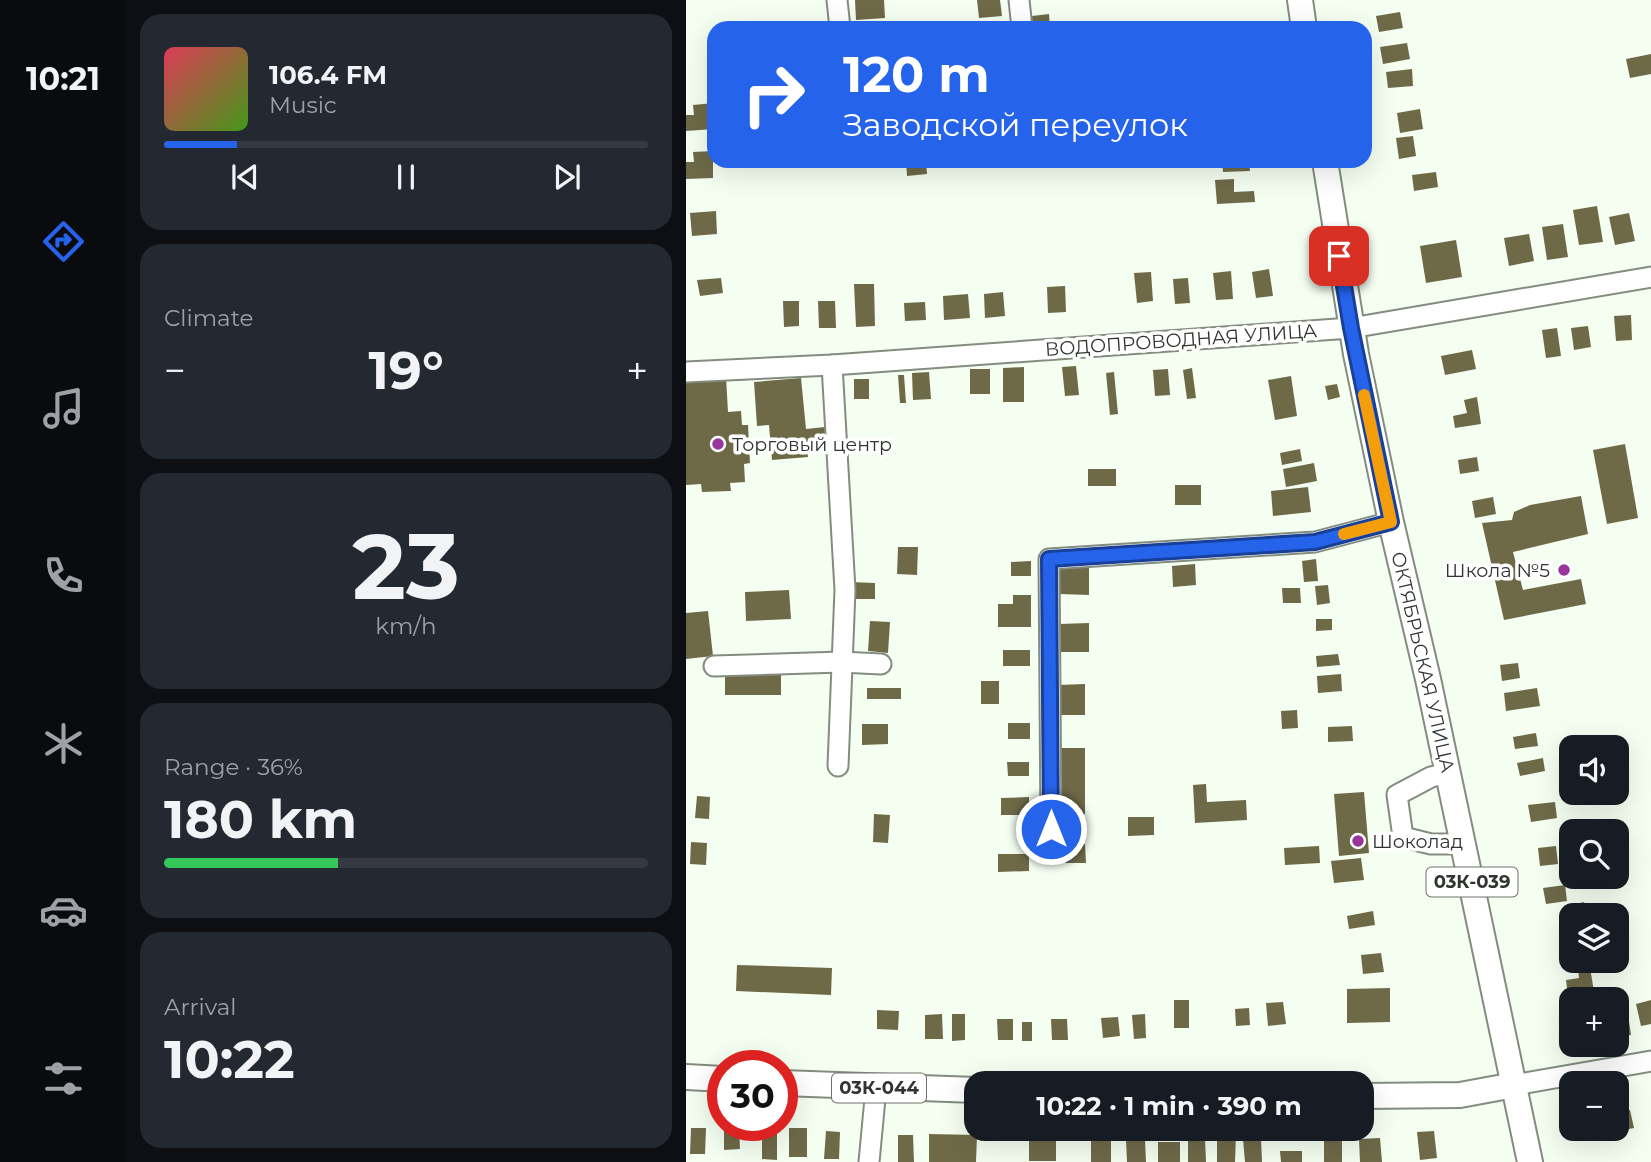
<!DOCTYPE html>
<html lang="en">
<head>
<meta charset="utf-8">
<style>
	body { margin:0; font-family:Montserrat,sans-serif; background:#242831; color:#f1f3f6; height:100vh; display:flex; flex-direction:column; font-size:26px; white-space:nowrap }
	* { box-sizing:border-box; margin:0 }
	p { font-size:23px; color:#9ea1a6 }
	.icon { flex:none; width:38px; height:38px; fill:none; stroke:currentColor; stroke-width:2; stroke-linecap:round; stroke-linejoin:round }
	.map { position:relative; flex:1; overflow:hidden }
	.sheet { display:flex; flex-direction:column; gap:14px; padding:14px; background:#0d0f14; width:560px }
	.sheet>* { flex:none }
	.guide { position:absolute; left:21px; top:21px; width:665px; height:147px; border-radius:21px; box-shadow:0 7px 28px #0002; background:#2563eb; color:#fff; overflow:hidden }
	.buttons { position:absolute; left:873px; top:735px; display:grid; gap:14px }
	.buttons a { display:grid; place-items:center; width:70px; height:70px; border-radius:14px; background:#171b24; box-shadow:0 7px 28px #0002; font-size:35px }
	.speed { position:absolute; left:21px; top:1050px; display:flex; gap:14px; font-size:35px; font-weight:700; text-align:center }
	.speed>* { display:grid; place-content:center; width:91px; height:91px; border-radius:50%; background:#171b24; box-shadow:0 7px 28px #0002; line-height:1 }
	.speed .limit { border:10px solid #d22; background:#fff; color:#111 }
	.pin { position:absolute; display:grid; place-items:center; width:60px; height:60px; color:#fff; margin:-30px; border-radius:14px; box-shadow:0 4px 10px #0006 }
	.me { position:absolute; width:77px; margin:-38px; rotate:0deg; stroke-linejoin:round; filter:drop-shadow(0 0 5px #0008) }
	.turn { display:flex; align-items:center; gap:24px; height:147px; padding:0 21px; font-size:32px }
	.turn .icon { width:91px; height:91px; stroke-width:2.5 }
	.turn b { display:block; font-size:49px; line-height:60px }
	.big { font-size:52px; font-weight:700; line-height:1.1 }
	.sheet .widget { flex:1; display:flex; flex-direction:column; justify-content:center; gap:10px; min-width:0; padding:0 24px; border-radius:21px; background:#242831 }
	.sheet .dial { align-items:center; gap:0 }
	.dial b { font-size:91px; line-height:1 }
	.song { display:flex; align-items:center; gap:21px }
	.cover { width:84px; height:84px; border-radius:10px; background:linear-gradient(135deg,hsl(350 70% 55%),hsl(100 70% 35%)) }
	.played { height:7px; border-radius:4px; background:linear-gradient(90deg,#2563eb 15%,#363941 15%) }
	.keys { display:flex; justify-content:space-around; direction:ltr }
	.heat { display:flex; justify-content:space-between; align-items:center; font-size:38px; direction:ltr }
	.charge { height:10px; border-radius:5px; background:linear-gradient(90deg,#34c759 36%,#363941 0) }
	.trip { position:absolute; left:278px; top:1071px; width:410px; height:70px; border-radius:21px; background:#171b24; box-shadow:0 7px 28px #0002; font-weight:700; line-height:70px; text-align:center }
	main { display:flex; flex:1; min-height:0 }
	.tab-bar { display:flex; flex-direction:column; width:126px; justify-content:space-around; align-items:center; background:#090b0e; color:#9ea1a6 }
	.tab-bar .icon { width:49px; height:49px }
	.tab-bar .current { color:#2563eb }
	.tab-bar b { font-size:32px; color:#f1f3f6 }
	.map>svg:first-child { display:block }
</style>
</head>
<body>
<main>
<nav class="tab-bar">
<b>10:21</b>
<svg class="icon current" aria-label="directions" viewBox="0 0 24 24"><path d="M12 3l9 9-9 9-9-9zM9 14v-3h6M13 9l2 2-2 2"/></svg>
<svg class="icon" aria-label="music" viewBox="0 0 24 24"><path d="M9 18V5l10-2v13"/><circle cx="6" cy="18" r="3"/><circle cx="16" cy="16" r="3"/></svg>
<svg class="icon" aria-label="phone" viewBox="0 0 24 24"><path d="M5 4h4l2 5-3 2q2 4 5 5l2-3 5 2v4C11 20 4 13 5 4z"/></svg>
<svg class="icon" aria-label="climate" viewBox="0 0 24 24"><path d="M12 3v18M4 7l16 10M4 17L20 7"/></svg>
<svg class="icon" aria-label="car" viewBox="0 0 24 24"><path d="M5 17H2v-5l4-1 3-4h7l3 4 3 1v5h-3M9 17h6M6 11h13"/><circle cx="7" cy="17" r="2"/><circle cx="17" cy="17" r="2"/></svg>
<svg class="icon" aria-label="filters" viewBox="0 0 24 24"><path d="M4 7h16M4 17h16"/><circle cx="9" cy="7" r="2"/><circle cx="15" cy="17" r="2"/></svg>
</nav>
<section class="sheet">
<div class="widget">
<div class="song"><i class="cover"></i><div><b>106.4 FM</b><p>Music</p></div></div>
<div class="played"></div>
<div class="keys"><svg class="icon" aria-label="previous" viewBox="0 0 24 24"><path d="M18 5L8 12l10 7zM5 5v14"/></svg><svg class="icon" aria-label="pause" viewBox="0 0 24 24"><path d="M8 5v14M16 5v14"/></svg><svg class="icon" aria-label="next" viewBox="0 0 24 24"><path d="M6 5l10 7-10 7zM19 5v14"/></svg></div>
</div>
<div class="widget"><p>Climate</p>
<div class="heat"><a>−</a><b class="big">19°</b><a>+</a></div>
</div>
<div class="widget dial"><b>23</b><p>km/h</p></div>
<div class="widget"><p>Range · 36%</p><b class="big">180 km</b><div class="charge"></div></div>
<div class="widget"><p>Arrival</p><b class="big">10:22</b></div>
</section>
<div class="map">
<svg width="965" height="1162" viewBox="0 0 965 1162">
	<rect width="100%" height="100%" fill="#f4fef1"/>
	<g fill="#6e6a48">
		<path d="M169,0h29l1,18 -29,2z"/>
		<path d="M291,0h23l2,16 -23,2z"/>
		<path d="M714,12l3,16 -24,4 -3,-16z"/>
		<path d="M363,14l1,14h-17l-1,-12z"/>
		<path d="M525,21l1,7h-27l-1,-5z"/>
		<path d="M721,43l3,16 -27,5 -3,-17z"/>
		<path d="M965,54v20l-21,4 -4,-19z"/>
		<path d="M726,69l1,17 -25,2 -2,-16z"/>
		<path d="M28,103v26l-28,2v-16h8l-1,-10z"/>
		<path d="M734,109l3,20 -23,4 -3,-20z"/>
		<path d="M727,136l3,20 -17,3 -3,-21z"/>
		<path d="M27,151v27l-27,1v-17h8l-1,-10z"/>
		<path d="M220,161h20l1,13 -20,2z"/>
		<path d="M536,161h27l1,10 -27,1z"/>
		<path d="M750,172l2,15 -24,4 -2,-16z"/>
		<path d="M548,179v13l20,-1 1,11 -38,2 -2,-24z"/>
		<path d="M911,206l6,36 -24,3 -6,-35z"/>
		<path d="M30,211l1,23 -25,2 -2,-23z"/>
		<path d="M943,213l6,28 -20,4 -6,-28z"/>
		<path d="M877,224l5,33 -21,3 -5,-33z"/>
		<path d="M843,234l5,27 -25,5 -5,-28z"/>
		<path d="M770,240l6,37 -36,6 -6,-37z"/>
		<path d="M583,269l4,27 -17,2 -4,-26z"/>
		<path d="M545,271l2,28 -17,1 -3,-27z"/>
		<path d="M465,272l2,29 -16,2 -3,-30z"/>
		<path d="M35,278l2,15 -23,3 -3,-16z"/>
		<path d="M502,278l2,25 -15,1 -2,-25z"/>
		<path d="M168,284h20l1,42 -19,1z"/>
		<path d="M379,286l1,26 -18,1 -1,-26z"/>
		<path d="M317,292l2,24 -20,2 -1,-24z"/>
		<path d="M282,294l2,24 -26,2 -1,-24z"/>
		<path d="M97,301h16v25l-15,1z"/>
		<path d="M132,301h17l1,27h-17z"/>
		<path d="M239,302l1,18 -21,1 -1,-18z"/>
		<path d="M945,315l1,25 -16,1 -2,-25z"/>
		<path d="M902,326l3,21 -17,3 -3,-22z"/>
		<path d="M871,328l4,28 -15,2 -4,-28z"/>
		<path d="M786,350l4,19 -31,6 -4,-19z"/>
		<path d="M390,366l3,29 -14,1 -3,-29z"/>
		<path d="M338,367v35h-21v-34z"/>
		<path d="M506,368l4,30 -9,1 -4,-29z"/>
		<rect x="284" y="369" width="20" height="25"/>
		<path d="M482,369l2,26 -15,1 -2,-26z"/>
		<path d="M243,372l2,27 -18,1 -1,-27z"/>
		<path d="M428,372l4,42 -8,1 -4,-42z"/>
		<path d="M212,375h6l2,28h-6z"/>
		<path d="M605,376l6,40 -22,4 -7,-40z"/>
		<path d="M40,377l2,35 13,-1 1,14h6l2,38 -6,1 1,18 -15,1 1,8 -29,1 -1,-8 -15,1v-105z"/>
		<path d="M115,378l5,51 19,-2 2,19 -20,2 1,9 -36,3 -3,-35 -12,1 -3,-44z"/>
		<rect x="168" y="379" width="15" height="20"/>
		<path d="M651,384l3,13 -12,3 -3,-14z"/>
		<path d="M791,397l4,27 -26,4 -2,-12 14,-3 -3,-13z"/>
		<path d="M939,444l13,74 -31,6 -14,-74z"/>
		<path d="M614,449l2,12 -20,4 -2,-12z"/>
		<path d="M791,457l2,14 -19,3 -2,-14z"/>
		<path d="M628,463l3,18 -31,6 -3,-18z"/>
		<rect x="402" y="469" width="28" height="17"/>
		<rect x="489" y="485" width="26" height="20"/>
		<path d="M622,487l3,25 -38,4 -2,-25z"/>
		<path d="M895,496l7,38 -75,18 10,38 58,-11 5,25 -82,16 -22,-97 30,-3 2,-8 16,-7z"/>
		<path d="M807,497l3,17 -21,4 -3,-17z"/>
		<path d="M212,547h20l-1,28 -20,-1z"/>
		<path d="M630,559l2,22 -14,1 -2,-21z"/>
		<path d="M345,561v15h-20v-14z"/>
		<path d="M374,563l29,1v31l-30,-1z"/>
		<path d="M509,564l1,21 -23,2 -1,-21z"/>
		<path d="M164,582l25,1v16h-25z"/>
		<path d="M642,585l2,18 -13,2 -2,-19z"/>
		<path d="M596,588h18l1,15h-18z"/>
		<path d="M103,590l2,29 -45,2 -1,-29z"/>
		<path d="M327,595h18v32h-33v-23h15z"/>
		<path d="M22,611l5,45 -27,3v-46z"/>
		<path d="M630,619h16v11l-16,1z"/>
		<path d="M184,621l20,1 -2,31 -20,-2z"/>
		<path d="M403,623v29h-30v-28z"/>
		<rect x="317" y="650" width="27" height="16"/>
		<path d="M652,654l2,11 -23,2 -1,-11z"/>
		<path d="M832,663l2,15 -18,3 -2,-16z"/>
		<rect x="39" y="671" width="56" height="24"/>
		<path d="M655,674l1,17 -24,2 -1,-17z"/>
		<rect x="295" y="681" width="18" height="23"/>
		<path d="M399,684v31h-25l-1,-30z"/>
		<rect x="181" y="688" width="34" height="11"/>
		<path d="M851,688l3,18 -34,5 -2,-18z"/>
		<path d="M611,710l1,18 -16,1 -1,-18z"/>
		<rect x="322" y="723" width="22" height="16"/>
		<path d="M176,724h26v20l-26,1z"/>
		<path d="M666,726l1,15 -25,1v-15z"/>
		<path d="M850,733l2,13 -23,3 -2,-12z"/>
		<path d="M373,748h26v66h-25z"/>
		<path d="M857,758l2,13 -25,5 -3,-13z"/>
		<path d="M321,762h22v14h-21z"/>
		<path d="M520,784l1,18 39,-2 1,20 -52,3 -2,-38z"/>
		<path d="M678,792l5,61 -30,3 -5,-62z"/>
		<path d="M11,796l13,1 -1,22 -14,-1z"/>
		<path d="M343,797v18h-28v-17z"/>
		<path d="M869,802l2,16 -26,4 -3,-17z"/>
		<path d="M188,814l16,1 -2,28 -15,-1z"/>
		<path d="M442,817h26v18l-26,1z"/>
		<path d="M5,842l16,1 -1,22 -16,-1z"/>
		<path d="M399,844l1,19h-26v-18z"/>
		<path d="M633,846l1,17 -35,2 -1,-17z"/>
		<path d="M870,846l2,18 -18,2 -2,-18z"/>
		<path d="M312,854h31v17l-31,1z"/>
		<path d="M675,858l3,22 -30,3 -3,-22z"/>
		<path d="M879,885l2,16 -21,3 -3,-16z"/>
		<path d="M898,902l3,13h-14l-2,-10z"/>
		<path d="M687,911l2,14 -26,4 -2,-13z"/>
		<path d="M695,953l3,19 -21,2 -2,-19z"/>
		<path d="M891,961h12l5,31 -26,4 -2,-16 13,-2z"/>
		<path d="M51,965l95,3 -1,27 -95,-4z"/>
		<path d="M704,988v34l-43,1v-34z"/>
		<rect x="488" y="1000" width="15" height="28"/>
		<path d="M965,1000v24l-10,2 -5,-22z"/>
		<path d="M940,1001l5,34 -14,2v-35z"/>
		<path d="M597,1002l3,22 -18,2 -2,-23z"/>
		<path d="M563,1008l1,17 -14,1 -1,-17z"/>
		<path d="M191,1010l22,1 -1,19 -21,-1z"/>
		<path d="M256,1014l1,25h-18v-24z"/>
		<path d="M266,1014h13v26l-13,1z"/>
		<path d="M459,1014l1,24 -12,1 -2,-24z"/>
		<path d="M432,1017l2,19 -17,2 -2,-20z"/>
		<path d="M311,1019h16v21h-15z"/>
		<path d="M365,1019h16l1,21h-16z"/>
		<rect x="336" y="1022" width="10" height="19"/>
		<path d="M944,1110l4,18 -25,5 -1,-4h9v-17z"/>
		<path d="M5,1128h15l-1,26h-15z"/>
		<path d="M53,1128l1,21 -16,1v-21z"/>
		<rect x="103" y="1128" width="18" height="29"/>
		<path d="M76,1129h15v31l-15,-1z"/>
		<rect x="343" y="1129" width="27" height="32"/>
		<path d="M140,1131l14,1 -1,27h-15z"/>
		<path d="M748,1131l3,27 -17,2 -3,-28z"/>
		<path d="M531,1133h19l-1,29h-18z"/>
		<path d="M243,1134l48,1 -1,27h-47z"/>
		<path d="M212,1135h15l1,27h-16z"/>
		<rect x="638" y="1135" width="18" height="27"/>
		<rect x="405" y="1138" width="20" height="24"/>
		<path d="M519,1138l1,24h-18v-23z"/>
		<path d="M575,1138l1,24h-17l-2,-23z"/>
		<path d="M694,1138l2,24h-22l-1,-23z"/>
		<path d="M440,1140h19l1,22h-19z"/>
		<rect x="472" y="1142" width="22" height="20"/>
		<path d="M594,1151h22v11h-21z"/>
	</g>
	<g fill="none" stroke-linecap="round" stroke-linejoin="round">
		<g stroke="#848c80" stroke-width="23">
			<g id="minor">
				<path d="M151,0l3,28"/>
				<path d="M333,0l3,28"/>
				<path d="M146,365l13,225 -7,176"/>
				<path d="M0,372l146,-7 519,-37 300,-51"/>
				<path d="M28,666l127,-4 40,2"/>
				<path d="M762,773l-17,4 -34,18 6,42 28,7h33"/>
				<path d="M365,829l-2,-270 266,-17 76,-20"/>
				<path d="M828,1085l137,-24"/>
				<path d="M183,1162l7,-74"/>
			</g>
		</g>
		<g stroke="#848c80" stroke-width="28">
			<g id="major">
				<path d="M614,0l4,28"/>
				<path d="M639,161l31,193 35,168 37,157 102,483"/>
				<path d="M0,1077l37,2"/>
				<path d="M96,1083l194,7"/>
				<path d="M676,1096l98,-1 54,-10"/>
			</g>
		</g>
		<use href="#minor" stroke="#fff" stroke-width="19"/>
		<use href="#major" stroke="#fff" stroke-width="24"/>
	</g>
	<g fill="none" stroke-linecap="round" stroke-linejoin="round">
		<g stroke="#184099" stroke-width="18">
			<path id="route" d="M365,829l-2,-270 266,-17 76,-20 -40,-194 -12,-72"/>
		</g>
		<use href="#route" stroke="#2563eb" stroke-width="12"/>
		<path stroke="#f59e0b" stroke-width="12" d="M658,534l47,-12 -27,-127"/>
	</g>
	<g fill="#9a369b" stroke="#fff" stroke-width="2.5">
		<circle cx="32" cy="444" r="7"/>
		<circle cx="878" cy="570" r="7"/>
		<circle cx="672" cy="841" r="7"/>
	</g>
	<g text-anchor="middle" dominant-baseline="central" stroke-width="7" stroke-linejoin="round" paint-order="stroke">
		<g fill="#fff" stroke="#6f726e" stroke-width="2">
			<rect x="740.5" y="867.5" width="91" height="29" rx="5"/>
			<rect x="146" y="1073.5" width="94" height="29" rx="5"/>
		</g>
		<g font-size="18" font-weight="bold" fill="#313530">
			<text x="786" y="882">03К-039</text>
			<text x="193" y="1088">03К-044</text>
		</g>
		<g font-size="19" fill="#313530" stroke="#fff">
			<text transform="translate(495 340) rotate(-4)">ВОДОПРОВОДНАЯ УЛИЦА</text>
			<text transform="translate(737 662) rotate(77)">ОКТЯБРЬСКАЯ УЛИЦА</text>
		</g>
		<g font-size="19" fill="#313530" stroke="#fff" text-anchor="start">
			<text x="46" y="444">Торговый центр</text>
			<text x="864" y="570" text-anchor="end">Школа №5</text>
			<text x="686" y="841">Шоколад</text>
		</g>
	</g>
</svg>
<div class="buttons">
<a><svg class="icon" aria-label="sound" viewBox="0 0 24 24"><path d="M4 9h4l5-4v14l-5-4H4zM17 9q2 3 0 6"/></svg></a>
<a><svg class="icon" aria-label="search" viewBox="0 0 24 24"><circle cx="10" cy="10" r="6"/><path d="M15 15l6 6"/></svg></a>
<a><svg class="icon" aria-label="layers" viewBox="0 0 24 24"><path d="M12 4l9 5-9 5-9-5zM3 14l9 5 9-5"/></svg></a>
<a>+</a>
<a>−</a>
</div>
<div class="speed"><div class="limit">30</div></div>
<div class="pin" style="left:653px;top:256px;background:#d93025"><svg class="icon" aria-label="arrive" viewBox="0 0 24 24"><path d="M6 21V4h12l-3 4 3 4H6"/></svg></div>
<svg class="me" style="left:365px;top:829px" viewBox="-20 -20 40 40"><circle r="17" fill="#2563eb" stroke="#fff" stroke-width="3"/><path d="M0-11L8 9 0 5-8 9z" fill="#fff"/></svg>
<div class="trip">10:22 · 1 min · 390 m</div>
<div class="guide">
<div class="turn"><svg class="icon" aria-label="right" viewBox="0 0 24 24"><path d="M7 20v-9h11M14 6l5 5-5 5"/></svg><div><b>120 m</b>Заводской переулок</div></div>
</div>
</div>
</main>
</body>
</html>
